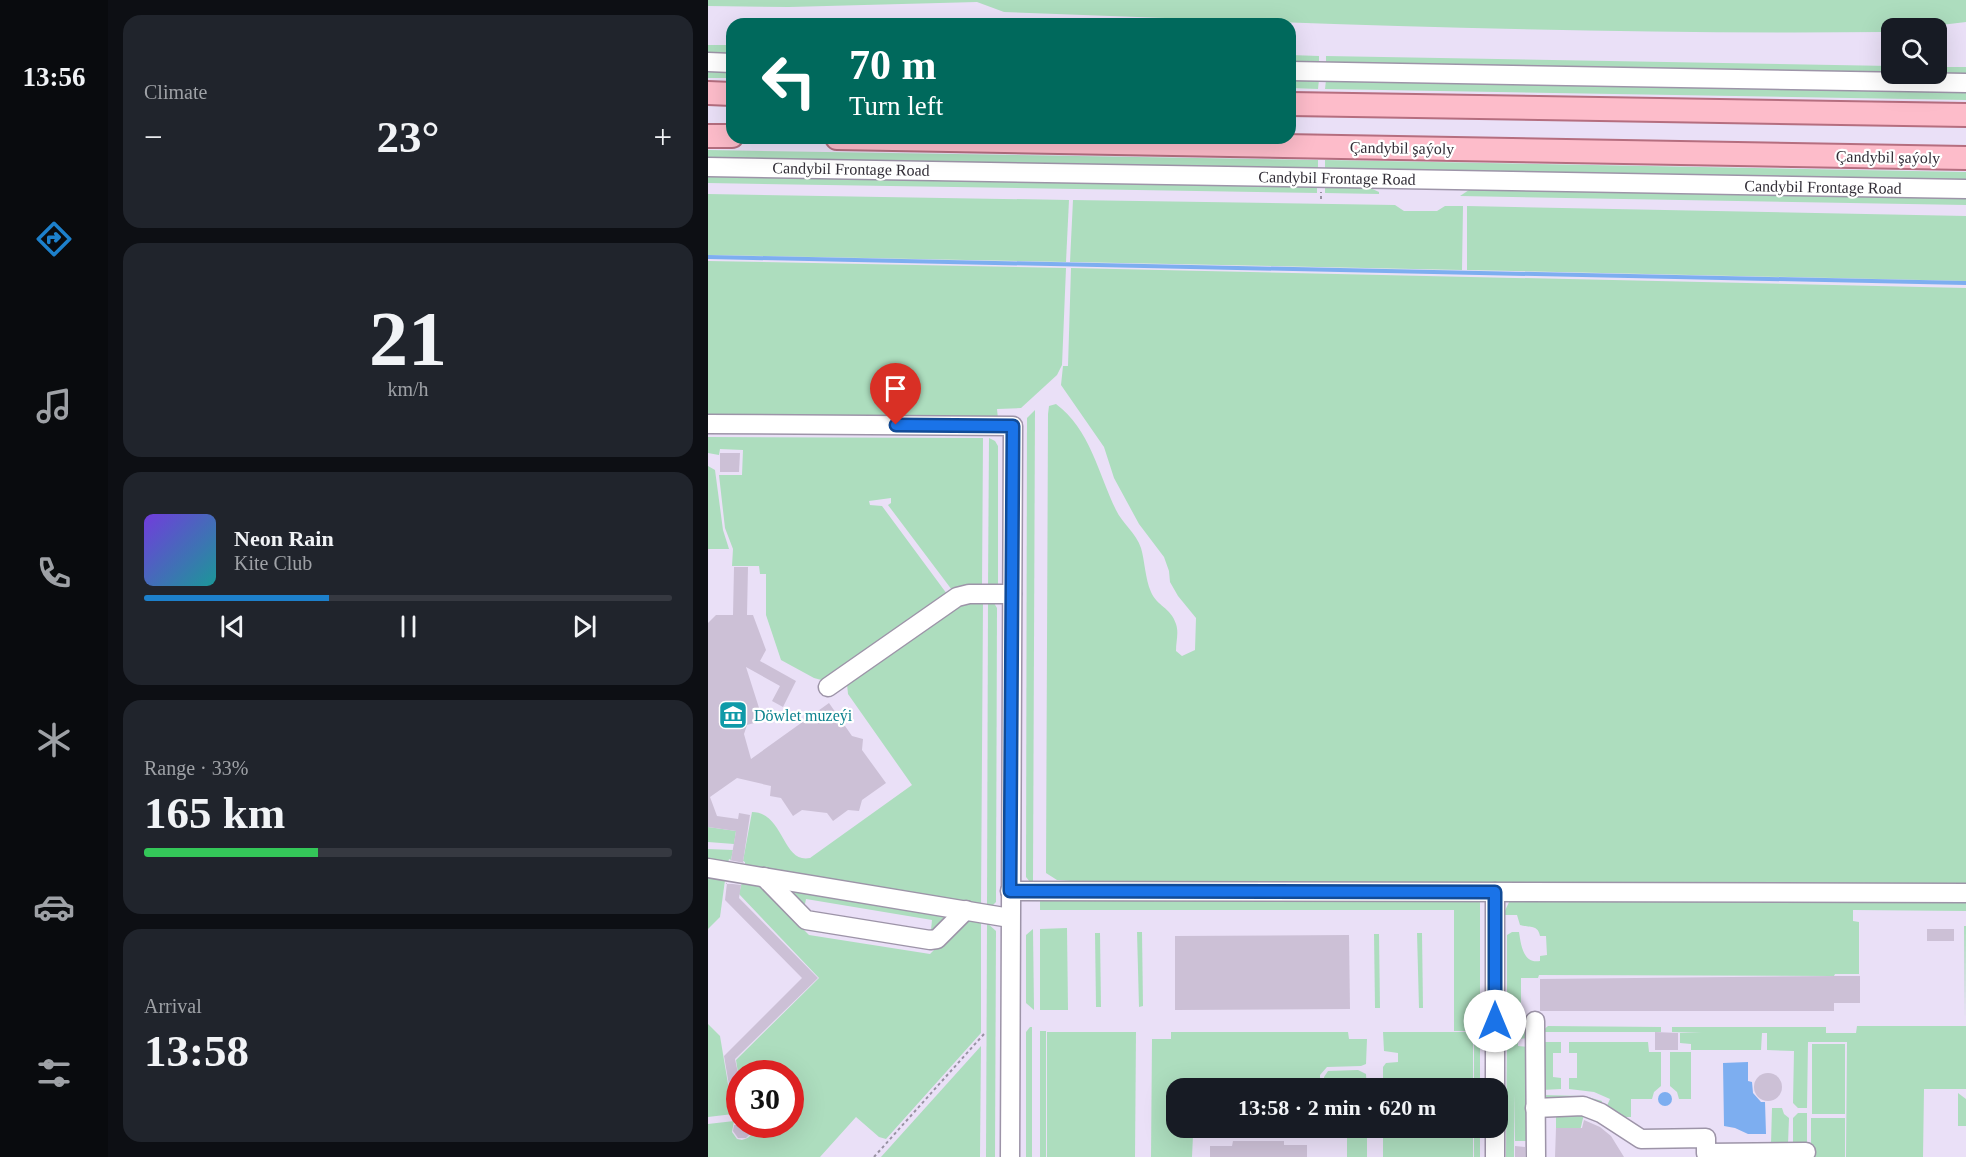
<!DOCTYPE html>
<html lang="en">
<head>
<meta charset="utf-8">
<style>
	body { margin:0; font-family:"Times New Roman",serif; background:#20242c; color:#f1f3f6; height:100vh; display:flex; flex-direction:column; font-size:22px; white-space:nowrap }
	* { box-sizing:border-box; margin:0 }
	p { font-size:20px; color:#9ea1a6 }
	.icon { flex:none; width:33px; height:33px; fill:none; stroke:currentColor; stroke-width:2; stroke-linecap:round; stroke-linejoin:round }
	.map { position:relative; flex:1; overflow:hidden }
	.panel { display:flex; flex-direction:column; gap:15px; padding:15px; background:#0d0f14; width:600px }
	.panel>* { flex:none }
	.hud { position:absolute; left:18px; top:18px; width:570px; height:126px; border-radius:18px; box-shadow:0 6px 24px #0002; background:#00695c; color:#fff; overflow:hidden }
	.fabs { position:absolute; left:1173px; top:18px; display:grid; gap:12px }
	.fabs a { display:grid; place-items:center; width:66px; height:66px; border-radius:12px; background:#171b24; box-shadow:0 6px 24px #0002; font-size:30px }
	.speed { position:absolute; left:18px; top:1060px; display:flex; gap:12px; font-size:30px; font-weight:700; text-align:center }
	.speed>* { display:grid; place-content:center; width:78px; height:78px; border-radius:50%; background:#171b24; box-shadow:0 6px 24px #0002; line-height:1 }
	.speed .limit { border:9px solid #d22; background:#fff; color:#111 }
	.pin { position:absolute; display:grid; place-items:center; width:51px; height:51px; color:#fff; margin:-62px -26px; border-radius:50% 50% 50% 0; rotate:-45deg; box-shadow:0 0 6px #0007 }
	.pin .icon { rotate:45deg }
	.me { position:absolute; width:66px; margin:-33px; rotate:0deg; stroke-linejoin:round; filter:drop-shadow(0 0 4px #0008) }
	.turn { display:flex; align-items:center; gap:21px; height:126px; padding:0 24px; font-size:27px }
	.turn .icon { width:78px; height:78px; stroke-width:2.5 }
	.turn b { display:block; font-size:42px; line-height:51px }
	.big { font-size:45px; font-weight:800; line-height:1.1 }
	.panel .card { flex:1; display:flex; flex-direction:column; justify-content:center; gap:9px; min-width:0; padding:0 21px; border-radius:18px; background:#20242c }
	.panel .dial { align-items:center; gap:0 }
	.dial b { font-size:78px; line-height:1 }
	.song { display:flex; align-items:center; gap:18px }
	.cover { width:72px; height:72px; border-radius:9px; background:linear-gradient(135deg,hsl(260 70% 55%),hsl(180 70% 35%)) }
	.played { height:6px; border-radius:3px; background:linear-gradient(90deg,#1d80cb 35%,#363941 35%) }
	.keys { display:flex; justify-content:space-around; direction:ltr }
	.heat { display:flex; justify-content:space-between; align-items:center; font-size:33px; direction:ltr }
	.charge { height:9px; border-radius:4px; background:linear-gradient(90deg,#34c759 33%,#363941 0) }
	.trip { position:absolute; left:458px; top:1078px; width:342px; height:60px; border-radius:18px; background:#171b24; box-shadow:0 6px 24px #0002; font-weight:800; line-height:60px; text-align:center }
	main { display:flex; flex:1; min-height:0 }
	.dock { display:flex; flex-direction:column; width:108px; justify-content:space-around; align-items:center; background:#090b0e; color:#9ea1a6 }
	.dock .icon { width:42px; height:42px }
	.dock .active { color:#1d80cb }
	.dock b { font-size:27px; color:#f1f3f6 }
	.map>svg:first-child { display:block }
</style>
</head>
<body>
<main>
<nav class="dock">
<b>13:56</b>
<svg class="icon active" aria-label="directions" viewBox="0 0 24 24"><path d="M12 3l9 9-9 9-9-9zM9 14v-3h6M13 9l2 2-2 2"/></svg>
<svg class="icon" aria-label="music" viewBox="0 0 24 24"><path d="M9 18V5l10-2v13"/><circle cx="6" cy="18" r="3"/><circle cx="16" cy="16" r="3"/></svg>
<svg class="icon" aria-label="phone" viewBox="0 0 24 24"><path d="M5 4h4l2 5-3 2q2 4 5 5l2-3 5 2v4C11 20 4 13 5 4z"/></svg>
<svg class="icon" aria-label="climate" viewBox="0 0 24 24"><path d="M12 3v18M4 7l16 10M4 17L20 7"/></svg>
<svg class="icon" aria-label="car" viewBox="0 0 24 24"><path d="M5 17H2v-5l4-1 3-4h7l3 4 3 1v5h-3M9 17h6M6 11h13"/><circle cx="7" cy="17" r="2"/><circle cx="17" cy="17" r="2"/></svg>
<svg class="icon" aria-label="filters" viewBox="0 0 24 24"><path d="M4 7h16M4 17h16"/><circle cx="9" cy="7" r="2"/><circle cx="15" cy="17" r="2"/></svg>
</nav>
<section class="panel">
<div class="card"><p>Climate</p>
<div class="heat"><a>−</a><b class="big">23°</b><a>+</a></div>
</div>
<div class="card dial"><b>21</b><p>km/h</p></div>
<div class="card">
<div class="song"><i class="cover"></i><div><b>Neon Rain</b><p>Kite Club</p></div></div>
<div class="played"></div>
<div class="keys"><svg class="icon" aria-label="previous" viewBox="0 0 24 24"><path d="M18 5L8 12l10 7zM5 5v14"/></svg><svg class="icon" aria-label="pause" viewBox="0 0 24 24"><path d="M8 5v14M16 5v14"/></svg><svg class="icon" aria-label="next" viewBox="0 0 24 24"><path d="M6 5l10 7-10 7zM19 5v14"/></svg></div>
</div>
<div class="card"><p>Range · 33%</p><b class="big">165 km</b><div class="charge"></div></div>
<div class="card"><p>Arrival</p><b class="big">13:58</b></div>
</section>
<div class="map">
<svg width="1258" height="1157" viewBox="0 0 1258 1157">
	<rect width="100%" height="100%" fill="#eae0f7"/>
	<g fill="#adddbe">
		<path d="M0,0h1258v22l-50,6h-24l-1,4h-5c-294,3 -588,-9 -882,-20l-27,-10 -188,5 -81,-1z"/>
		<rect x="0" y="45" width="24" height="8"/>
		<path d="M582,55l29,1v7h-29z"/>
		<path d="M618,56l565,10 1,7 -566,-10z"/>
		<path d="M1229,67h29v7h-30z"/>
		<rect x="0" y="70" width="24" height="8"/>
		<path d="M582,80h29l-1,9 -28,-1z"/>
		<path d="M618,80l640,11v9l-641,-11z"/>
		<path d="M0,150l610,10v8l-610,-10z"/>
		<path d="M617,160l641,12v8l-641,-12z"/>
		<path d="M0,175l609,10v8l-609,-10z"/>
		<path d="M617,186l43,1 11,5v2l-54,-1z"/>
		<path d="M764,188l494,9v8l-506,-9z"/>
		<path d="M0,194l361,6 -3,62 -358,-7z"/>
		<path d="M365,200l322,5 9,6h33l8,-5h18l-1,64 -392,-8z"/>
		<path d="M759,206l499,10v65l-499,-11z"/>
		<path d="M0,261l358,7 -4,97 -5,10 -36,33 -24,1 1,10 -290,-2z"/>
		<path d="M363,268l895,20v596h-653l-242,-3 -14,-1 -11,-7 2,-459 1,-8 7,-2c34,25 42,69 60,106 6,13 20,23 25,38 4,14 4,30 10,44 6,14 20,16 25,32 3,9 0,17 0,27l6,5 13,-6 1,-32 -18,-22 -8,-14 -1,-11 -5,-14 -25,-33 -25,-46 -10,-31 -43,-62 2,-19h5z"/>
		<path d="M327,410l-2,472h-3l-4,-5 1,-459z"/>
		<path d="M0,437l275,1 -1,149 -30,3 -64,-85 3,-2v-5l-22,3 1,4 12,1 65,88 -122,87 -11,-3 -33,-18 -15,-45v-41h-6l-1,-8h-27l1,-17 -8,-21 -6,-53h23l1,-25 -23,-1 -1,6 -11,-2z"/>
		<path d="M281,438l6,3 3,5v141h-10z"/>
		<path d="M0,466l7,4 8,60 6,19h-21z"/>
		<path d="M275,600l-2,306 -236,-40v-4l-2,-1 9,-49c32,0 30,52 58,46l102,-73 -64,-91 -1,-10 104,-77z"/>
		<path d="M280,600l6,3 3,5 -1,294 -4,4h-5z"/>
		<path d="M0,827l28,4 -2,13 -26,-2z"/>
		<path d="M0,849l25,1 -2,10 -2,-1 -1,5 -20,-4z"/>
		<path d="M0,878l17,2 -5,37 -12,12z"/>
		<path d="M34,882l16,2 51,51 121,19 35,-35 16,4v110l-95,106 -7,-2 -23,-20 -36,40h-112v-33l26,-3 -2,11 5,7 5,1c8,-2 13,-7 10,-15h38v-51h-50l-1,5 -3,-19 83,-82 -80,-84z"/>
		<path d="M76,889l168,28 -18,14 -3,-1 1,-10 -126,-21 -2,10z"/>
		<path d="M332,900l440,1v188h-6v-58h-20v-121h-414z"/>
		<path d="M802,900l456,1v10l-113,-1v11l6,1v52h-24l-1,2 -295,-1 -1,3h-17v31l-10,4 -4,-1v-77l5,-3h7c2,13 4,32 21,29v-5l7,-1 -1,-19h-6c-2,-12 -11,-8 -20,-11l-3,-10h-14z"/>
		<path d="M279,923l9,8 -1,226h-9z"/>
		<path d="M1256,926h2l-1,92z"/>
		<path d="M359,928l1,82h-28v-81z"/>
		<path d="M325,929l1,81 -8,-7v-68z"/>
		<path d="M429,932h5l1,74 -4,1z"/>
		<path d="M387,933h5l1,74h-5z"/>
		<path d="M709,933h5l1,75h-4z"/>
		<path d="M666,934h5l1,74h-5z"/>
		<path d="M0,1024l12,12 13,78 -25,3z"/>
		<path d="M800,1026l18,1 3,11 -11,1v7l11,1 -1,94h-13l-1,-47v63h-8l1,-124h-3z"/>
		<path d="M840,1026l113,1v5h-120z"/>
		<path d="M1149,1026h109v63h-42l-1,68h-77l1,-115h-39l-1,66h-9l-5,-5 1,-52 -27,-1v-17h-5l-1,17h-70v-6l-11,-1v-10h22l-30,-1v-5h154v6h30z"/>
		<path d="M322,1027h2v130h-6v-125z"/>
		<rect x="332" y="1031" width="6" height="126"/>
		<path d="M339,1032h89l-1,125h-88z"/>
		<path d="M463,1032h177l1,7h18l-1,25 -5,2 -34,1 -7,8v14h-144v39h23l-6,7 -1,22h-41l1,-118h19z"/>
		<path d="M675,1032h90v57h-90v-22l3,-4 12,-1v-9l-14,-2z"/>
		<path d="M834,1042h19v11h-8v24l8,1v11l-19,1z"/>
		<path d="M861,1042h79l1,10h12v34l-7,6 -2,7h-21v18h-11l-14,-9 4,-9 -16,-7 -25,-3v-11h8v-25h-8z"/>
		<rect x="1104" y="1044" width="33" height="70"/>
		<path d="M273,1046l-1,111h-99z"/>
		<path d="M962,1052h21v47h-12l-2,-7 -7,-6z"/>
		<path d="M650,1070l8,4 1,15h-43v-12l4,-6z"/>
		<path d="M1250,1093l8,6v27h-8z"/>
		<path d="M834,1095l42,1 18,5 -1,4 -59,-5z"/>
		<path d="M1064,1108h10l2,6 5,4 -1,26h-17z"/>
		<path d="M1090,1113h9v31h-14v-26z"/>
		<path d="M848,1114h28l-4,17 -8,-3h-16z"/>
		<rect x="1103" y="1118" width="34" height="39"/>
		<rect x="639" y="1128" width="20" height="29"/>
		<rect x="675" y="1128" width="90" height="29"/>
		<rect x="766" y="1128" width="6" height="29"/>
	</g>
	<g fill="#7daef0">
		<path d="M1040,1062v19l4,1 1,11 8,9h4l1,32h-18l-13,-6 -11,-2 -1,-63z"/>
		<circle cx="957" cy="1099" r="7"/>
	</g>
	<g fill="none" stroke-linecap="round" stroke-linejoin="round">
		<path stroke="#7daef0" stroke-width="4" d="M0,257l1258,26"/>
	</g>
	<g fill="#ccc0d6">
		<path d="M12,453h20l-1,19h-19z"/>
		<path d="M26,567h14l-1,48h6l13,35 -6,11 36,20 -13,26 -11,-6 8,-15 -34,-19 14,44 -6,12 -7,2 -3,9 7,25 78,-56 23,33 11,3 -1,11 24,33 -24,17 -3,11 -11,-1 -15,11 -6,-8 -25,-3 -9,6 -12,-18 -11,-2 1,-10 -34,-8 -27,19 7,19 21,3 1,-6 11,2 -7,47 1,1 -15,-3h2l5,-29 -28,-4v-204l8,-8h17z"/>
		<path d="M17,883l16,2 -2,13 79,80 -83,81 5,24v30l-6,1 -10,-58 78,-78 -77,-78 2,-17z"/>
		<rect x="1219" y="929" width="27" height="12"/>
		<path d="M641,935l1,74 -175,1v-74z"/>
		<path d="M1129,976h23v27h-26v8h-294v-32z"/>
		<path d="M947,1032l23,1v17h-23z"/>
		<circle cx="1060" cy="1087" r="14"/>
		<path d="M876,1120l16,7 11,9 13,21h-69l1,-29h26z"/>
		<path d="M26,1125h18l-3,10 -3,3h-8l-5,-7z"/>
		<path d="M525,1141h51v4h23v12h-97v-11h22z"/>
		<path d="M807,1146l10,1v10h-10z"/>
	</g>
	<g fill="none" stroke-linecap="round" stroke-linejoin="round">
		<g stroke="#9d94a8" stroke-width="21">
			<g id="minor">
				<path d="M0,62l24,1"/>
				<path d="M582,71l676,12"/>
				<path d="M0,167l1258,22"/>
				<path d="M0,424l305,2 -3,731"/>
				<path d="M120,687l129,-90 12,-3h43"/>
				<path d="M0,868l302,50"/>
				<path d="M56,877l42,43 124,20 7,-1 29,-29"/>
				<path d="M302,891l956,2"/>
				<path d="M787,892v197"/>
				<path d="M827,1021l1,136"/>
				<path d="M827,1108l48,-2 18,7 40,26 65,-1v15l100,-1"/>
				<path d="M787,1157v-29"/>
			</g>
		</g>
		<g stroke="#b56e7f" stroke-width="26">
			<g id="major">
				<path d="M0,93l24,1"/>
				<path d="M582,104l676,11"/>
				<path d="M0,136h24"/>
				<path d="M129,138l1129,20"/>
			</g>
		</g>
		<g stroke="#9891a2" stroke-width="2" stroke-dasharray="3 3" stroke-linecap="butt">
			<path d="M613,199v-7"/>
			<path d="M166,1157l110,-123"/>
		</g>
		<use href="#minor" stroke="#fff" stroke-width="18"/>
		<use href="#major" stroke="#fdbcca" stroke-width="22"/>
	</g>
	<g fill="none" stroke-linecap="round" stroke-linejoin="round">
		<g stroke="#114b97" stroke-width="15">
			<path id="route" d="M188,425l117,1 -3,465 485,1v129"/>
		</g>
		<use href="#route" stroke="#1a73e8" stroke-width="10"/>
	</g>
	<defs>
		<g id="museum-square" transform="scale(1.5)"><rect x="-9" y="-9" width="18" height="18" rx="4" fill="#0f9aa8" stroke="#fff"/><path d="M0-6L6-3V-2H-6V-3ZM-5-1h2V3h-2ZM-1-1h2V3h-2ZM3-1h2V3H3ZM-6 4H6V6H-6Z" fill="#fff"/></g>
	</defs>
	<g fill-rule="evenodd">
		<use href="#museum-square" x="25" y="715"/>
	</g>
	<g text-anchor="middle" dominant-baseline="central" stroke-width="4.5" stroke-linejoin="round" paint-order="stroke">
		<g font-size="16" fill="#322e37" stroke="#fff">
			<text transform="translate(694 148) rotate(1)">Çandybil şaýoly</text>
			<text transform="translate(1180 157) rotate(1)">Çandybil şaýoly</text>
			<text transform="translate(143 169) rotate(1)">Candybil Frontage Road</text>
			<text transform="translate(629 178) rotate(1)">Candybil Frontage Road</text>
			<text transform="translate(1115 187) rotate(1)">Candybil Frontage Road</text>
		</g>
		<g font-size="16" fill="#0d838f" stroke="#fff" text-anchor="start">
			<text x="46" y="715">Döwlet muzeýi</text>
		</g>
	</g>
</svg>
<div class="fabs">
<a><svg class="icon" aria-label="search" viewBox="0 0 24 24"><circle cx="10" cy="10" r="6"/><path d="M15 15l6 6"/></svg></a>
</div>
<div class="speed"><div class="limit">30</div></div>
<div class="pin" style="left:188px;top:425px;background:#d93025"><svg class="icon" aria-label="arrive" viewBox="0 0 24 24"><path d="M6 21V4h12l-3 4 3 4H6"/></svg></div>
<svg class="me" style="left:787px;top:1021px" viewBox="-20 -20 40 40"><circle r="19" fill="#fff"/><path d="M0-13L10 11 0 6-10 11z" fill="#1a73e8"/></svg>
<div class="trip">13:58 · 2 min · 620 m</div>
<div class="hud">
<div class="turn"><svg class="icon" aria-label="left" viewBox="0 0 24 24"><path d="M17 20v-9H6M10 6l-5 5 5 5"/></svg><div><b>70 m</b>Turn left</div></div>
</div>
</div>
</main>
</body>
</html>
